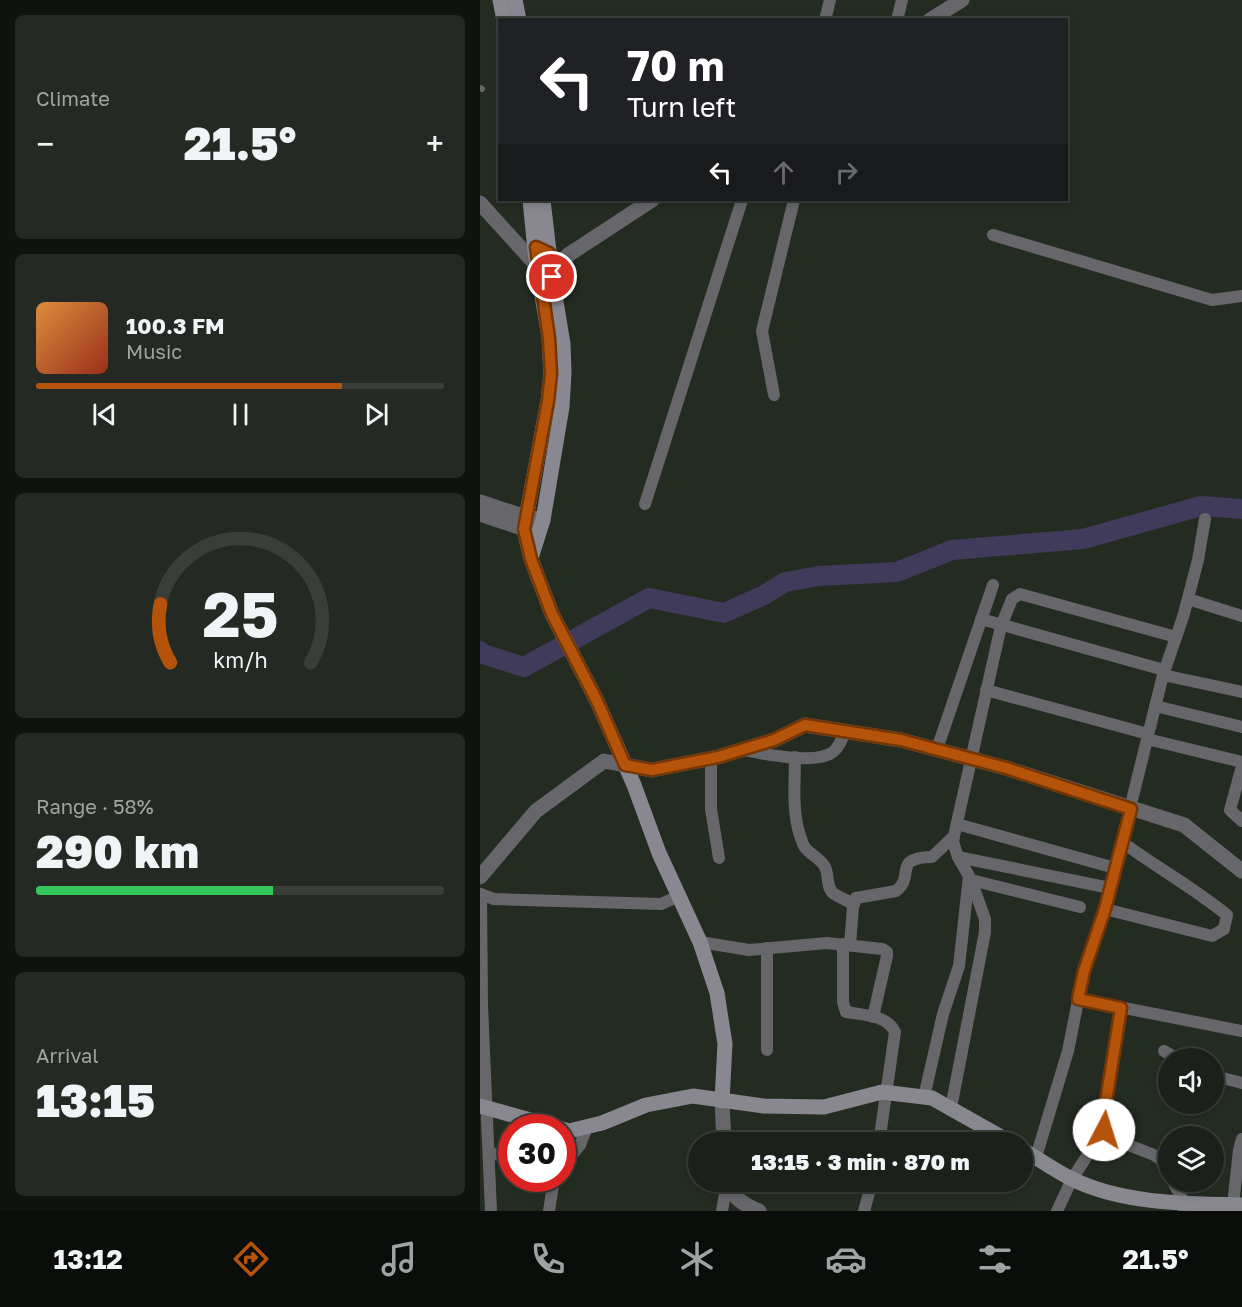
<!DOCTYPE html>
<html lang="en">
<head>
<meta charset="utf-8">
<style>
	body { margin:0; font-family:"Golos Text",sans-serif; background:#242923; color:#f1f3f6; height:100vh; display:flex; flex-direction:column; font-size:22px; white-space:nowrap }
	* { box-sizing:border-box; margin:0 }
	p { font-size:20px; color:#a0a3a2 }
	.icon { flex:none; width:33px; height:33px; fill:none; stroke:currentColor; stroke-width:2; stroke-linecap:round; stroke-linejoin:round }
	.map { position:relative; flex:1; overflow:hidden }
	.details { display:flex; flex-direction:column; gap:15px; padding:15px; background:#0f120e; width:480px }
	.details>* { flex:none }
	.guide { position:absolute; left:18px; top:18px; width:570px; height:183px; border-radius:0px; box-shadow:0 3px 9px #0003,0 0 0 2px #393e39; background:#202124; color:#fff; overflow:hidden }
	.tools { position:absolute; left:678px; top:1048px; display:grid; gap:12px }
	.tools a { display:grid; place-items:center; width:66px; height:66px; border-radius:50%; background:#1b211a; box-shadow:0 3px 9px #0003,0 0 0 2px #393e39; font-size:30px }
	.speed { position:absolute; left:18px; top:1114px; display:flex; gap:12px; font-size:30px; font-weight:700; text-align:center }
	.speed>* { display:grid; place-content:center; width:78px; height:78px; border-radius:50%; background:#1b211a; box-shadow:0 3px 9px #0003,0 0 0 2px #393e39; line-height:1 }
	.speed .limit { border:9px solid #d22; background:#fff; color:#111 }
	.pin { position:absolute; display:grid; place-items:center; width:51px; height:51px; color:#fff; margin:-26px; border:3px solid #fff; border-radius:50%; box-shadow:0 2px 6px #0007 }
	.me { position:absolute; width:66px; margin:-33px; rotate:5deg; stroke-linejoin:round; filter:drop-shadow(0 0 4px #0008) }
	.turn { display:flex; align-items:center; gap:21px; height:126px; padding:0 30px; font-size:27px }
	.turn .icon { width:78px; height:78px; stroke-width:2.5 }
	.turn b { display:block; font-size:42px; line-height:51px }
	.lanes { display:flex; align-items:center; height:57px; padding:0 30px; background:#0003; justify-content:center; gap:30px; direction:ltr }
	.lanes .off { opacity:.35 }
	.big { font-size:45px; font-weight:800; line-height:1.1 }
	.details .tile { flex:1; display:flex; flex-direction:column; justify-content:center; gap:9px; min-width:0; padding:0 21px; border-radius:9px; background:#242923 }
	.details .dial { align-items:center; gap:0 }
	.dial svg { height:156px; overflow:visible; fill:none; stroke:#393e39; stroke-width:7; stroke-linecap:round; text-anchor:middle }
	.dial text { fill:#f1f3f6; stroke:none }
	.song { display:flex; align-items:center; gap:18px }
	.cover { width:72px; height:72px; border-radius:9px; background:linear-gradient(135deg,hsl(30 70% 55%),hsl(10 70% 35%)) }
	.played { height:6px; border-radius:3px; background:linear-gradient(90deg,#b45309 75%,#393e39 75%) }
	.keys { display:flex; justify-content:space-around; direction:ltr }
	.heat { display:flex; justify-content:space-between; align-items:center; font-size:33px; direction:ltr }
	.charge { height:9px; border-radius:4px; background:linear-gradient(90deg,#34c759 58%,#393e39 0) }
	.trip { position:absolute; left:208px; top:1132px; width:345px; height:60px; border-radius:30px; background:#1b211a; box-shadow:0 3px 9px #0003,0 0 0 2px #393e39; font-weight:800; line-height:60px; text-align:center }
	.tab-bar { display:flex; height:96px; justify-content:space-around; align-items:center; background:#0b0d0a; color:#a0a3a2 }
	.tab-bar .icon { width:42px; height:42px }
	.tab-bar .active { color:#b45309 }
	.tab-bar b { font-size:27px; color:#f1f3f6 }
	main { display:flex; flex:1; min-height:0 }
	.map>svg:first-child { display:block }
</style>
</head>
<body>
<main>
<section class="details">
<div class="tile"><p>Climate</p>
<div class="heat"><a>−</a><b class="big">21.5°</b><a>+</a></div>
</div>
<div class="tile">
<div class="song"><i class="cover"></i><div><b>100.3 FM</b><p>Music</p></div></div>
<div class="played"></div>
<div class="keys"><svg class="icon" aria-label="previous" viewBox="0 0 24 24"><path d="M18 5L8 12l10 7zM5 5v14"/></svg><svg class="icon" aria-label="pause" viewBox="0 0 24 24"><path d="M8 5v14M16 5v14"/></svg><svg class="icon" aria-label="next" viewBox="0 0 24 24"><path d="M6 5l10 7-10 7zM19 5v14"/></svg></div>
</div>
<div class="tile dial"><svg viewBox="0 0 100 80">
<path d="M14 69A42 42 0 1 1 86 69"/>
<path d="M14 69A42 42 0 0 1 9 39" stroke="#b45309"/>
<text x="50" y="56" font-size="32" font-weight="700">25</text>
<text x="50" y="72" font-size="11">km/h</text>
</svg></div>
<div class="tile"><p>Range · 58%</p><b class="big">290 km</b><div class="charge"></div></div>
<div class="tile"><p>Arrival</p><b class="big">13:15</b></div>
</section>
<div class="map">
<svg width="762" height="1211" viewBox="0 0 762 1211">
	<rect width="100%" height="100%" fill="#242c22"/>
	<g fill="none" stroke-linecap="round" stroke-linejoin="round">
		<path stroke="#403a5b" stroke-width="20" d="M0,651l3,3 41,13 125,-69 75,15 40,-18 21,-13 34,-6 78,-4 55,-22 131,-11 118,-33 41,3"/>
		<path stroke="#66666b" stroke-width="6" d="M0,88l2,1"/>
		<g stroke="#66666b" stroke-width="12">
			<path d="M345,20l5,-20"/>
			<path d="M417,20l5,-20"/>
			<path d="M513,235l219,65 30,-4"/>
			<path d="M294,395l-12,-64 32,-131"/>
			<path d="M165,504l97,-304"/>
			<path d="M708,599l54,17"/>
			<path d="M501,619l183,51"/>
			<path d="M683,675l79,17"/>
			<path d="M506,690l162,44"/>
			<path d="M675,706l87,21"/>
			<path d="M667,739l95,23"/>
			<path d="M457,749l56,-164"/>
			<path d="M263,750c21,4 73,15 90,2 7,-6 9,-13 12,-21"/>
			<path d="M315,757c0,28 -4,59 8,87 4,10 17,13 22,23 4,7 1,20 8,26 5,4 14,7 20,11"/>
			<path d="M231,758v51l8,49"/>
			<path d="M762,766l-12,44 12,11"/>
			<path d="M477,824l158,44"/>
			<path d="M478,857l-5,-15 1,-6 47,-210 11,-27 8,-5 156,43"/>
			<path d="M491,880l109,27"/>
			<path d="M0,894l14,5 167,5 18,-8"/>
			<path d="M1,894l1,111 9,206"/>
			<path d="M625,909l107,27 12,-7 3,-14c-33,-27 -71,-48 -105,-73"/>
			<path d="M220,942l49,8 78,-7 55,6 5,3v4l-14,61"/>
			<path d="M363,944v58l3,10c17,3 41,3 49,20l-16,111"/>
			<path d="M370,945l3,-38 3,-9 40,-7c20,-15 -5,-33 36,-34l22,-21"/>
			<path d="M598,999l164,32"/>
			<path d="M641,1008l-18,112 1,10 4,7 46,18 6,4 8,15"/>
			<path d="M287,1050v-102"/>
			<path d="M684,1051l14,8"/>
			<path d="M734,1076l28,7"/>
			<path d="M444,1097l19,-83 16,-48 10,-90 -11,-19 152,31"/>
			<path d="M471,1108l34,-176v-13l-14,-39"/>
			<path d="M9,1153l23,4"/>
			<path d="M556,1157l32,-106 16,-80 21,-62 58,-234 20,-58 15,-57 7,-41"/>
			<path d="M82,1167l18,-22 7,-18"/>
			<path d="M693,1182l12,22 -1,7"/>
			<path d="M753,1205l6,-55 3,-11"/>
			<path d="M69,1211l5,-32"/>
			<path d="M242,1211l5,-29"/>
			<path d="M384,1211l8,-29"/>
			<path d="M577,1211l15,-32 32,-49"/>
		</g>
		<g stroke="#66666b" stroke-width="15">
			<path d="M450,20l32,-20"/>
			<path d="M0,203l58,64 13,3 17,-15 84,-55"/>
			<path d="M0,502l46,15 17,3"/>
			<path d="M0,514l54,18"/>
			<path d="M0,877l56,-66 68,-50 48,9 20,-4 46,-9 56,-17 31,-15 96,15 105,28 178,57 58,46"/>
			<path d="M242,1101l2,42"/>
			<path d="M247,1182c6,16 17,23 32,29"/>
		</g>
		<g stroke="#898891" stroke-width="15">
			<path d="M20,0l4,20"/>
			<path d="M35,0l4,20"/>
			<path d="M50,200l6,60 13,77 2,37 -3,27 -24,128 7,30 21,55 45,87 37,84 25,68 41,89 17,51 8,51 -3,57"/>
			<path d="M51,558l12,-38 19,-113 2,-34 -1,-29 -11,-67 -9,-77"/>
			<path d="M0,1106l79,22"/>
			<path d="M82,1129l7,2 33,-8 44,-18 47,-9 71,10 60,1 58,-15 50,6 80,45"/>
			<path d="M543,1150c16,9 31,20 47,28 51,26 117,26 172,27"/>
		</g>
	</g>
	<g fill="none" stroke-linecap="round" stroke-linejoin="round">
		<g stroke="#753606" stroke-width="15">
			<path id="route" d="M72,277l-3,-24 -13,-6 13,91 2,36 -3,27 -24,128 7,30 21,55 45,87 28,64 27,5 66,-13 56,-17 31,-15 96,15 105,28 125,41 -26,100 -21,62 -6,28 43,9 -18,112 1,10"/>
		</g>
		<use href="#route" stroke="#b45309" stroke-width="10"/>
	</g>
</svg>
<div class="tools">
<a><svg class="icon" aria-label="sound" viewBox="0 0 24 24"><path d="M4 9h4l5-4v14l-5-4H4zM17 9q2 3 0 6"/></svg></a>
<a><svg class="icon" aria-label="layers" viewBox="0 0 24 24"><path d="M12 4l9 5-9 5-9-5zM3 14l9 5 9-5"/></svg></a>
</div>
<div class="speed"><div class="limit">30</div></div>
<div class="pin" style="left:72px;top:277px;background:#d93025"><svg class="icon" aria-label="arrive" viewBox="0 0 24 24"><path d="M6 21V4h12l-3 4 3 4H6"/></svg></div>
<svg class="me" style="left:624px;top:1130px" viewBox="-20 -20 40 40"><circle r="19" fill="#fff"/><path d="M0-13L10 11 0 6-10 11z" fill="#b45309"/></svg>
<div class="trip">13:15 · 3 min · 870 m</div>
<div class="guide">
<div class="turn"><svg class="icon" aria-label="left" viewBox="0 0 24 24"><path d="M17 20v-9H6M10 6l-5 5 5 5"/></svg><div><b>70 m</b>Turn left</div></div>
<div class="lanes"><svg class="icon" aria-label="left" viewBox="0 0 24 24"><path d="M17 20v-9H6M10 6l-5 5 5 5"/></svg><svg class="icon off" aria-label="ahead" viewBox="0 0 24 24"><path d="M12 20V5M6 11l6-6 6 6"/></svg><svg class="icon off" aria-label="right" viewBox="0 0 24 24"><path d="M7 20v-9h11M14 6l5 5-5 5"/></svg></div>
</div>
</div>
</main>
<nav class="tab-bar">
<b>13:12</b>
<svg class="icon active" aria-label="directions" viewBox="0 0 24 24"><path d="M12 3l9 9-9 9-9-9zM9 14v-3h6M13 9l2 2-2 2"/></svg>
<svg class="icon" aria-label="music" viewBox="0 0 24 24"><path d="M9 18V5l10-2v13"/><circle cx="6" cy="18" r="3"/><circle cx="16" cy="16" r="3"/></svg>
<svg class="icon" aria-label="phone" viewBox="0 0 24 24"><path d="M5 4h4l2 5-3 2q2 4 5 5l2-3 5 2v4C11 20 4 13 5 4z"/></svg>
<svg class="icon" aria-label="climate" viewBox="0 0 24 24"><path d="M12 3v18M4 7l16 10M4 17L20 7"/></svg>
<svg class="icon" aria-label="car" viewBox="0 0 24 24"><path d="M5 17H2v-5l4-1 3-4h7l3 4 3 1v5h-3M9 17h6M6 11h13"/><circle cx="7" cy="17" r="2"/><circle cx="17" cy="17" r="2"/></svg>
<svg class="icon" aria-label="filters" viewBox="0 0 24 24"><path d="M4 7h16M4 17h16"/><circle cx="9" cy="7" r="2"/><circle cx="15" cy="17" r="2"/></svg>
<b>21.5°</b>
</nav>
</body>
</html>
